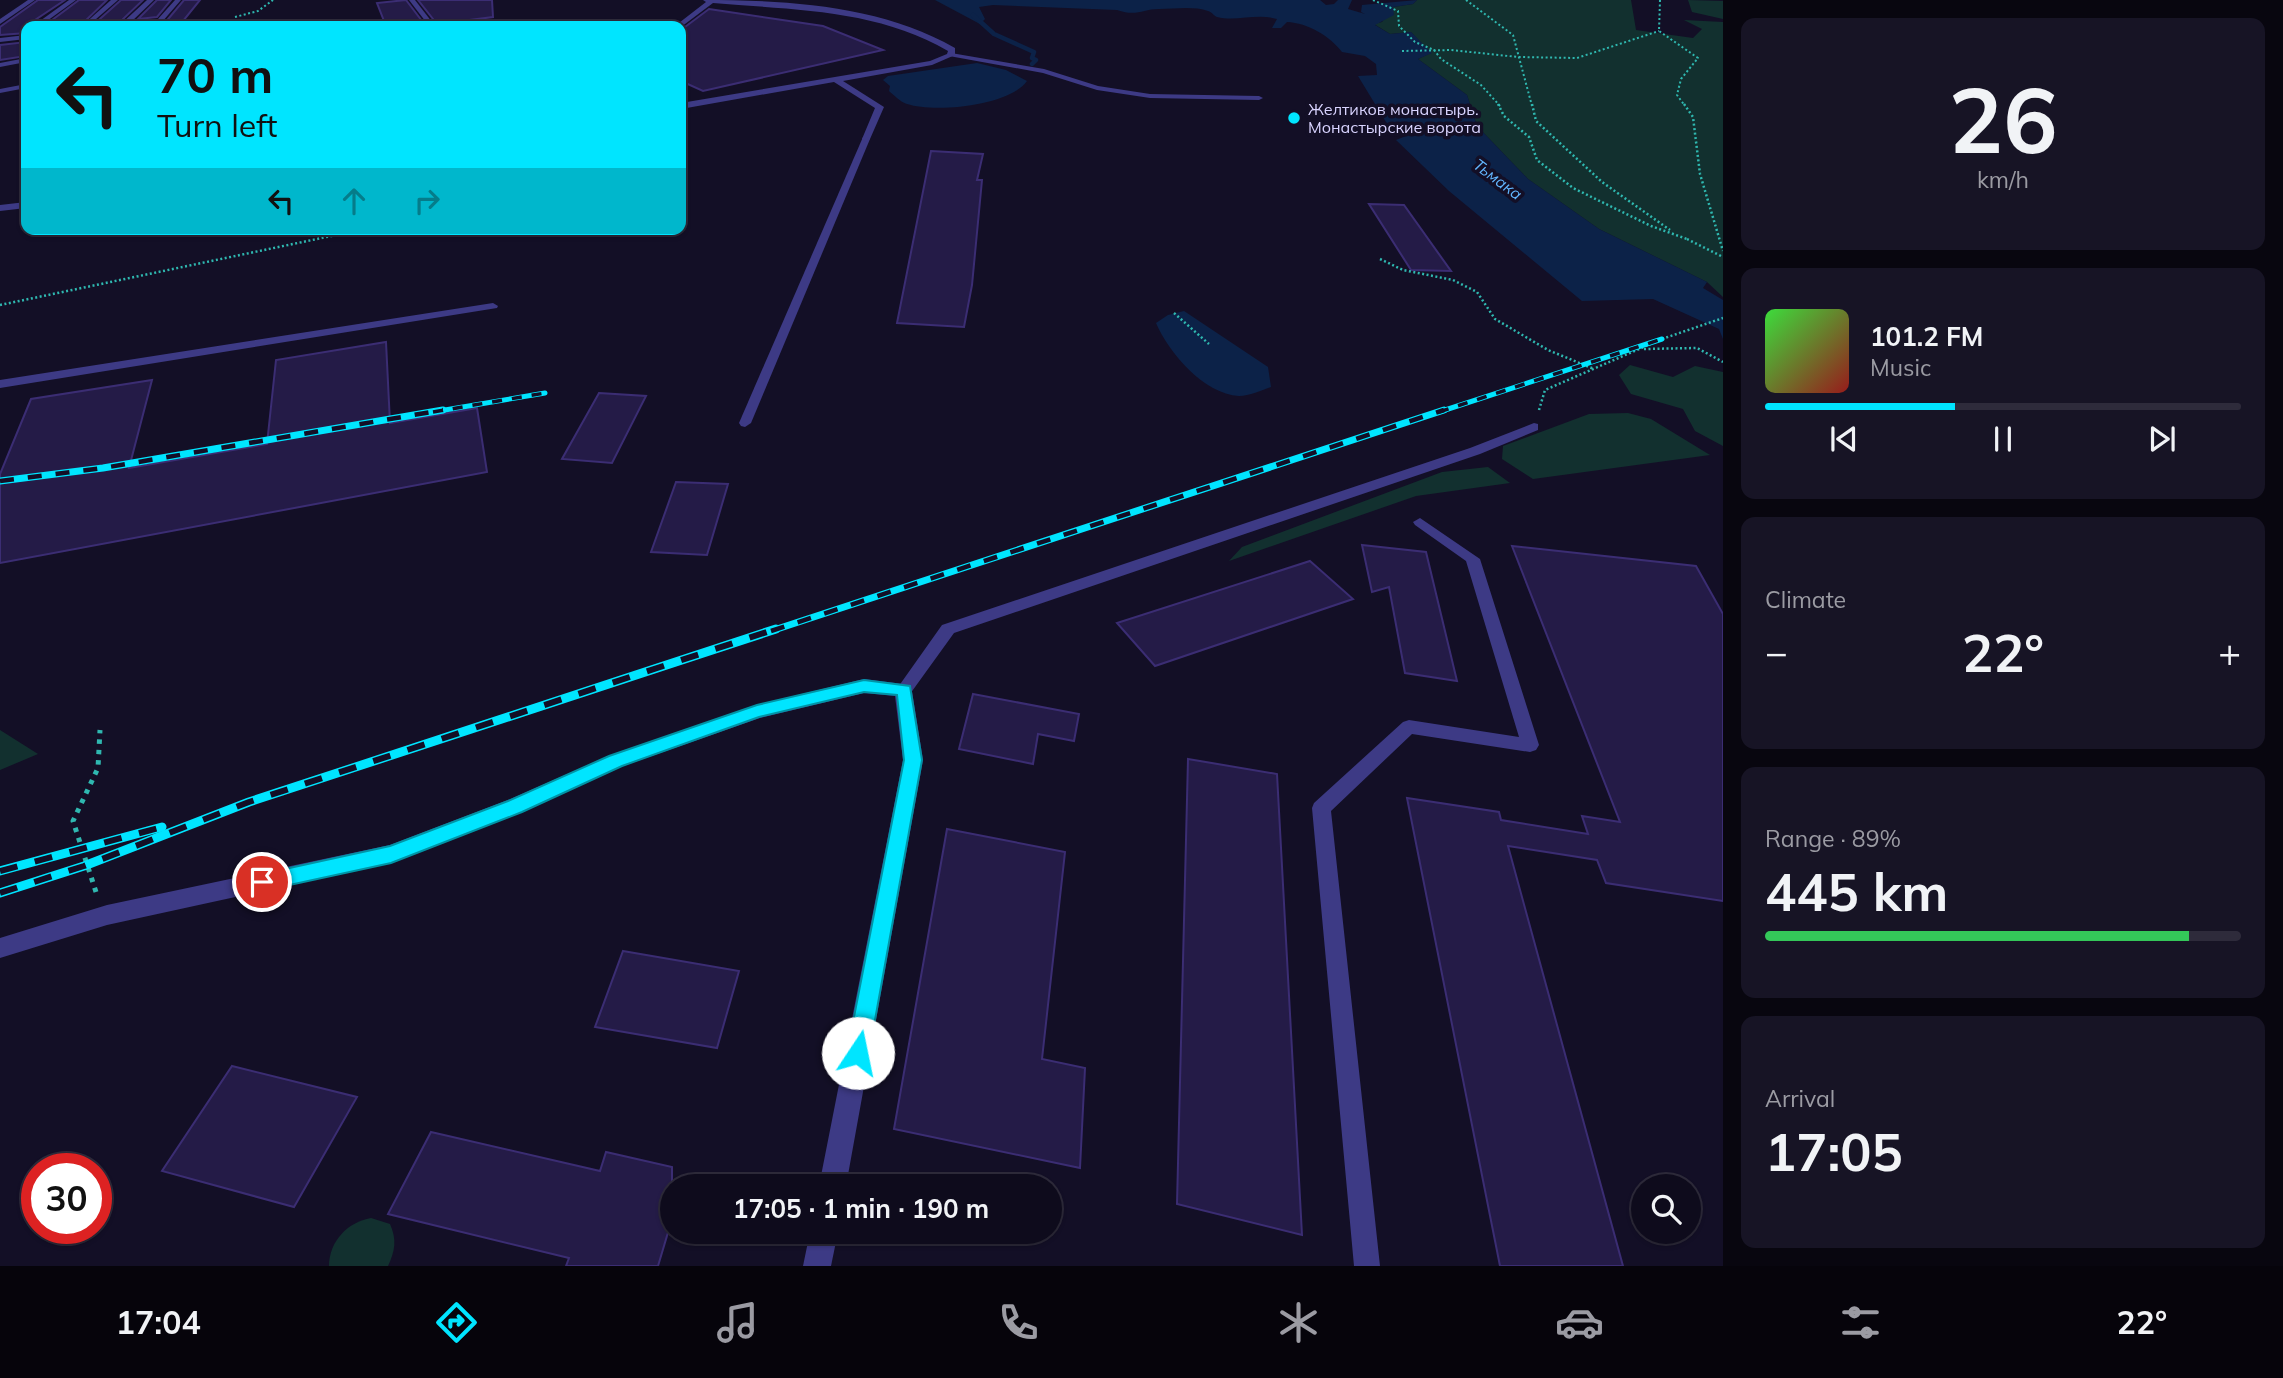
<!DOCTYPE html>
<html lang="en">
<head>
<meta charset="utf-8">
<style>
	body { margin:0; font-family:Mulish,sans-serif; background:#171425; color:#f1f3f6; height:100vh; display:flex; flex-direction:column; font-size:26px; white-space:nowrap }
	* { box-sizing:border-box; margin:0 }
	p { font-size:23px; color:#9b9ba3 }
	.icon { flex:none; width:38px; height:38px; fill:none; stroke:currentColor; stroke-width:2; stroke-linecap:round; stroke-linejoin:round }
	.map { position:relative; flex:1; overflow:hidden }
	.details { display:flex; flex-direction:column; gap:18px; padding:18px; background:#08060f; width:560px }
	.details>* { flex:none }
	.banner { position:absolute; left:21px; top:21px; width:665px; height:214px; border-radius:14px; box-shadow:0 2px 5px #0004,0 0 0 2px #2e2b3b; background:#00e5ff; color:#111; overflow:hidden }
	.tools { position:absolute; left:1631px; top:1174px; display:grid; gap:14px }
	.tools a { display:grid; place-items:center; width:70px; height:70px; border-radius:50%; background:#0e0b1c; box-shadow:0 2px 5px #0004,0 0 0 2px #2e2b3b; font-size:35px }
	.speed { position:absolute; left:21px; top:1153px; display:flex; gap:14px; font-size:35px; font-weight:700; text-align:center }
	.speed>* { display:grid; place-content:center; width:91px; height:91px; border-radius:50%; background:#0e0b1c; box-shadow:0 2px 5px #0004,0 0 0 2px #2e2b3b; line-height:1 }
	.speed .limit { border:10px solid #d22; background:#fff; color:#111 }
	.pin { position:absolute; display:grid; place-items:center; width:60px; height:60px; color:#fff; margin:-30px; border:4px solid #fff; border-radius:50%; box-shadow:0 2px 7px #0007 }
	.me { position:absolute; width:77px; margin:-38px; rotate:11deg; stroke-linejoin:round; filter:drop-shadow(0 0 5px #0008) }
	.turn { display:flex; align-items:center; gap:24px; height:147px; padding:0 21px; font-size:32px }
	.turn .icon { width:91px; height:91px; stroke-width:2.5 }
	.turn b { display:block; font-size:49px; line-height:60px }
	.lanes { display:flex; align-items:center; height:66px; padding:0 21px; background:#0003; justify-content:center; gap:35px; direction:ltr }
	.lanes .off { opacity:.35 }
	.big { font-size:52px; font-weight:700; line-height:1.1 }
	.details .tile { flex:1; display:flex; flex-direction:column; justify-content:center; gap:10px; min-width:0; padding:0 24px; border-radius:14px; background:#171425 }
	.details .dial { align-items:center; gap:0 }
	.dial b { font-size:91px; line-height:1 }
	.song { display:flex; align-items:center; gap:21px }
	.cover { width:84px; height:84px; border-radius:10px; background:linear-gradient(135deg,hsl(120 70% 55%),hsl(0 70% 35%)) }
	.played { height:7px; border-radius:4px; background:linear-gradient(90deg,#00e5ff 40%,#2e2b3b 40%) }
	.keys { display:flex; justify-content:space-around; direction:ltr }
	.heat { display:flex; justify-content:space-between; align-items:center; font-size:38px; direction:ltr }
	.charge { height:10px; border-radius:5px; background:linear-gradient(90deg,#34c759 89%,#2e2b3b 0) }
	.trip { position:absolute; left:660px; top:1174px; width:402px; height:70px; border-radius:35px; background:#0e0b1c; box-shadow:0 2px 5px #0004,0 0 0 2px #2e2b3b; font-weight:700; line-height:70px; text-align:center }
	.menu { display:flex; height:112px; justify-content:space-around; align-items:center; background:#06040b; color:#9b9ba3 }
	.menu .icon { width:49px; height:49px }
	.menu .active { color:#00e5ff }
	.menu b { font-size:32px; color:#f1f3f6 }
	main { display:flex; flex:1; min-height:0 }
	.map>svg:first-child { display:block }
</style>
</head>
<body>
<main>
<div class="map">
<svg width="1723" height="1266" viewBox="0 0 1723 1266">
	<rect width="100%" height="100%" fill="#130f26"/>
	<g fill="#12302f">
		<path d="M1417,0h214l5,30 57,8 9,-9 -18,-9 39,2v275l-16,-15 -108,-53 -71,-50 -51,-53 -10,-31 -49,-36 13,-6 -20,-21 -21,2 -16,-10 8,-2 11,-15 20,-3z"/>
		<path d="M1688,0l35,1v18l-31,-7z"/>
		<path d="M1630,365l43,12 22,-11 28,6v74l-28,-15 -12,-22 -52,-15 -12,-19z"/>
		<path d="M1628,413l23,6 59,36 -177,24 -31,-20 1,-13 86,-32z"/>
		<path d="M1488,467l22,16 -94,13 -187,65 13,-14 200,-75z"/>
		<path d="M0,730l38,24 -38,16z"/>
		<path d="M371,1218l19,6c7,16 5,27 -2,42h-59c0,-25 19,-44 42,-48z"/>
	</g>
	<g fill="#0c2248">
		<path d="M935,0h385l6,5 8,-1 4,-4h14l-4,9 17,5 -4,-2 1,-7 55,-5 -4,4 -20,3 1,8 -19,10 15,9 21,-2 21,21 -14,6 49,36 10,31 51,53 71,50 108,53 -4,6 20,12v39l-4,-10 -66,-30 -71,2 -133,-110 -53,-51 10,-4 -17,-9 -31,-51 19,-1 -1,-11 -11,-8 -23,-4c-12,-16 -34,-29 -55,-30l-6,6h-9l5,-9c-20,-6 -41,3 -60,-2 -3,-1 -5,-5 -9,-6 -14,-5 -34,-2 -49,-2 -17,0 -22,8 -42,1l-124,-5 -14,2 6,12 -5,5z"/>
		<path d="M977,63l29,7 21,11c-18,25 -92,32 -120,23 -7,-2 -13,-9 -18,-13l1,-5 -7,-6 5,-4z"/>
		<path d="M1184,311l84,56 3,20c-9,3 -22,9 -32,9 -35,-2 -70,-43 -83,-73l12,-8z"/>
	</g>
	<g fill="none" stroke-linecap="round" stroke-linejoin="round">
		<path stroke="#0c2248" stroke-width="4.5" d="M973,15l21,19 40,18 -2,6 4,2 -4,4"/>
	</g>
	<g fill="#241b47" stroke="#3b2d73" stroke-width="2">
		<path d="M38,0h27l-39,26v7l-26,2v-8z"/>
		<path d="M79,0h28l-27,26h-36z"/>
		<path d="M121,0h22l-23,22 -10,4h-18z"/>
		<path d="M157,0h14l-14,17 -19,2z"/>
		<path d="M184,0h16l-21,26h-37l22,-2z"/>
		<path d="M406,0l19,25 -39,1 -9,-23z"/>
		<path d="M418,0h74l1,17 -56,7z"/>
		<path d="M709,9l114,17 60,24 -180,41 -22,-10v-51z"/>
		<path d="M26,42v14l-26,4v-15z"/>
		<path d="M931,151l52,3 -6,26h5l-10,105 -8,42 -67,-4z"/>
		<path d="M1369,204l35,1 47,66 -40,-1z"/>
		<path d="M386,342l4,81 87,-15 10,64 -487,91v-89l31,-75 121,-19 -23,88 138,-24 9,-84z"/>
		<path d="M599,393l47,3 -34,67 -50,-4z"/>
		<path d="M676,482l52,2 -21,71 -56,-3z"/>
		<path d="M1362,545l64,7 31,129 -52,-8 -16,-86 -17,5z"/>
		<path d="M1512,546l184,20 27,48v287l-117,-18 -9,-23 -89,-14 115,420h-123l-93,-468 92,14 2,8 87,14 -6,-18 38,6z"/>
		<path d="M1310,561l43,38 -198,67 -38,-43z"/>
		<path d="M973,694l106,20 -5,27 -36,-7 -5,30 -74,-15z"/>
		<path d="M1188,759l89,15 25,461 -125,-31z"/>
		<path d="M947,829l118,23 -23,207 43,9 -5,100 -186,-39z"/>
		<path d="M623,951l116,20 -22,77 -122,-21z"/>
		<path d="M232,1066l125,31 -63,110 -132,-36z"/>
		<path d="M431,1132l169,39 6,-19 66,15v52l-14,47h-92l3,-8 -181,-44z"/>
	</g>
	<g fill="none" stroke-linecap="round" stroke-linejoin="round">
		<g stroke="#2fb8b0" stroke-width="2" stroke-dasharray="2 2.5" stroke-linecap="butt">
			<path d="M1373,0l25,11 1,15 16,16 19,8 7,9 40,26 19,21"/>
			<path d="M1466,0l47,35 19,71"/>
			<path d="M1660,0l-1,31 39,27 -17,21 -4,16 8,11"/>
			<path d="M235,17l23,-6 15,-11"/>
			<path d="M1402,51l49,-1 67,7 59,1 82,-27"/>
		</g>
		<g stroke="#2fb8b0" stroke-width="2.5" stroke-dasharray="2 2.5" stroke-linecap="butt">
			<path d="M1498,104l6,12 25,21 8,23 36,28 78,38 36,13"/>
			<path d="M1532,104l4,17 66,61 68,48"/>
			<path d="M1684,104l9,13 7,57 23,77"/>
			<path d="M1687,239l36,18"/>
			<path d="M1380,259l23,11 50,10 24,12 18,27 53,31 46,19"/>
			<path d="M0,305l365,-76"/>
			<path d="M1174,313l35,31"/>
			<path d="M1644,349l53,-1 26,14"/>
			<path d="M1539,410l6,-20 117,-51 61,-21"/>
		</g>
		<path stroke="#2fb8b0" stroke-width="5" stroke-dasharray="4.5 6" stroke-linecap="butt" d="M96,892l-23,-71 25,-53 2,-38"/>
		<g fill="#3d3a85" fill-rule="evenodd">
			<path d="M28,0h7l-35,24v-5z"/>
			<path d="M69,0h7l-36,26h-7z"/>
			<path d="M111,0h7l-30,26h-6z"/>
			<path d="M147,0h7l-24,23 28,-4 17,-19h6l-19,22 -49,4 8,-2z"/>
			<path d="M26,35v4l-26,3v-4z"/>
			<path d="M951,53l93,16 54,17 52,8 109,2 4,2 -4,2 -109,-2 -53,-8 -54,-17 -94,-17z"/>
			<path d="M26,58v4l-26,5v-4z"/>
			<path d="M863,137l7,2 -119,284 -6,4 -4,-1 -2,-3z"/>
			<path d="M493,303l5,3 -1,2 -497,80v-8z"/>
			<path d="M1534,423l4,1v6l-58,24 -526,179 -44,61h-12l-2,-4 46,-65 528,-177z"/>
			<path d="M1420,518l60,41 59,186 -3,5 -6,2 -118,-18 -81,77 49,455h-26l-42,-458 2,-5 89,-81 6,-2 110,17 -53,-176 -51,-36 -2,-3z"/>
		</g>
		<g fill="#3d3a85" fill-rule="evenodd">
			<path d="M409,0h6l20,26h-6z"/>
			<path d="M703,0c84,0 178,5 252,48v7l-23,10 -89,16 41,26 -14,32 -4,3 -4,-3 13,-31 -41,-26 -153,27v-6l249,-42 17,-7 1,-3c-71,-42 -155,-41 -235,-48l-32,24 -6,-1 31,-24z"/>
			<path d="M216,23h4l2,3h-7z"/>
			<path d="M26,84v4l-26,5v-4z"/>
			<path d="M26,202v6l-26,3v-6z"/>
			<path d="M864,679l47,6 12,75 -77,426h-27l84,-426 -8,-64 -31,-3 -104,25 -137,48 -101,46 -131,51 -284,62 -107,33v-20l107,-33 283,-60 118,-45 101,-44 148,-51z"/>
			<path d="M810,1232h28l-7,34h-28z"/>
		</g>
		<g stroke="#00e5ff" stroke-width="5">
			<g id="rail-far2">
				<path d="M433,412l112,-19"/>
				<path d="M1439,412l223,-73"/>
			</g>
		</g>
		<g stroke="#00e5ff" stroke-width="7">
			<g id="rail-far1">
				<path d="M0,481l103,-13 340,-58"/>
				<path d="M771,631l673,-221"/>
			</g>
		</g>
		<g stroke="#00e5ff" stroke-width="9">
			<g id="rail">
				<path d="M0,871l162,-44"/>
				<path d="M0,893l84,-27 165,-64 527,-173"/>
			</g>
		</g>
		<use href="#rail-far2" stroke="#130f26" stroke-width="3.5" stroke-dasharray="10" stroke-linecap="butt"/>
		<use href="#rail-far1" stroke="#130f26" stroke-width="4.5" stroke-dasharray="14" stroke-linecap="butt"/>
		<use href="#rail" stroke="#130f26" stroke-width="6" stroke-dasharray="18" stroke-linecap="butt"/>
	</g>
	<path fill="#00e5ff" stroke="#0095a6" stroke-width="2" d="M864,680l46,6 12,74 -53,293 -3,8 -8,3 -8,-3 -3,-8 57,-293 -7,-65 -33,-3 -105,25 -137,49 -100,46 -131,51 -129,28 -7,-3 -3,-6 3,-6 7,-2 128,-28 118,-45 101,-45 148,-51z"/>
	<circle fill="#00e5ff" stroke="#130f26" stroke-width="2.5" cx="1294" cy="118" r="7"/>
	<g text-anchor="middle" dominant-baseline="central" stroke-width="7" stroke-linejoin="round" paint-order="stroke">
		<g font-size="16" fill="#d9d4ff" stroke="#130f26" text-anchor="start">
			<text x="1308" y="109">Желтиков монастырь.<tspan x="1308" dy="18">Монастырские ворота</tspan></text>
		</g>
		<g font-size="16" font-style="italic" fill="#62b6ff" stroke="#130f26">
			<text transform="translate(1498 179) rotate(37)">Тьмака</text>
		</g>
	</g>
</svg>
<div class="tools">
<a><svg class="icon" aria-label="search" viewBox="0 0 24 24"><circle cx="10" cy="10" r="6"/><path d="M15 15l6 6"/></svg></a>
</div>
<div class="speed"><div class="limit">30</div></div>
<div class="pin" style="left:262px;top:882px;background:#d93025"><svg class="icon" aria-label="arrive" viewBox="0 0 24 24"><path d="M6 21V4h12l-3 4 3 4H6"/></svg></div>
<svg class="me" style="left:858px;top:1053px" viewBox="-20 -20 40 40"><circle r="19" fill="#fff"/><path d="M0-13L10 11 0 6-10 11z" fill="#00e5ff"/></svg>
<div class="trip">17:05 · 1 min · 190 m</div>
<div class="banner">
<div class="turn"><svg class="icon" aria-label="left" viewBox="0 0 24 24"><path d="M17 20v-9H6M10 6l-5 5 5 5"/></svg><div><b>70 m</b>Turn left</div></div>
<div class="lanes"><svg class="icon" aria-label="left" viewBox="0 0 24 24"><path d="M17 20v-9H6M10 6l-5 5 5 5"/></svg><svg class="icon off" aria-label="ahead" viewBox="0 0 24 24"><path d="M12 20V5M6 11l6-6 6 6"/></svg><svg class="icon off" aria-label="right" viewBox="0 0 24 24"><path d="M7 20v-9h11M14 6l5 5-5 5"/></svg></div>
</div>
</div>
<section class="details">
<div class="tile dial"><b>26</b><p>km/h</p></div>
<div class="tile">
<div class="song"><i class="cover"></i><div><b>101.2 FM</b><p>Music</p></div></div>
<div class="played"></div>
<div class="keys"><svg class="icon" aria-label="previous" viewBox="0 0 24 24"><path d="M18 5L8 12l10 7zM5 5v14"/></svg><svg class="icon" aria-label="pause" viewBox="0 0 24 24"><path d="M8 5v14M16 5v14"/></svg><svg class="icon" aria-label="next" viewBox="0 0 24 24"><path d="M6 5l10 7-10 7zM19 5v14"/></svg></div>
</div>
<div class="tile"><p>Climate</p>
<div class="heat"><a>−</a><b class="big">22°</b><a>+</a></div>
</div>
<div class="tile"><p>Range · 89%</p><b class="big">445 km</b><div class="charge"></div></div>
<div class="tile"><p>Arrival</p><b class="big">17:05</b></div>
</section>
</main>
<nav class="menu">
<b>17:04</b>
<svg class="icon active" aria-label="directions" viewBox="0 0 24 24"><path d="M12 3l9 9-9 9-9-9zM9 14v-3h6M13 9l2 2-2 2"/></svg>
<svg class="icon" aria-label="music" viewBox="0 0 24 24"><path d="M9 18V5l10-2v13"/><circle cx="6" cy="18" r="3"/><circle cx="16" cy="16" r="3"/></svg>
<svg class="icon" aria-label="phone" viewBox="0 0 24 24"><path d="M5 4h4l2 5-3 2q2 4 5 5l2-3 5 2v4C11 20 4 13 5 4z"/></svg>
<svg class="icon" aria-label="climate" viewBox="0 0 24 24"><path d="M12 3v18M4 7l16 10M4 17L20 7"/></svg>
<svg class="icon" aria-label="car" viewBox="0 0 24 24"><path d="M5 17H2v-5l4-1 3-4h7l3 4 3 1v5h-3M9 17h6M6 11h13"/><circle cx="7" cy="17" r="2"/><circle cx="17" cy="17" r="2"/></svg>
<svg class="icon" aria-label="filters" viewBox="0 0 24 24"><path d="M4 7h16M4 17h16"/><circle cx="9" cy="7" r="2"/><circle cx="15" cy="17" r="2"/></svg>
<b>22°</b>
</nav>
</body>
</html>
